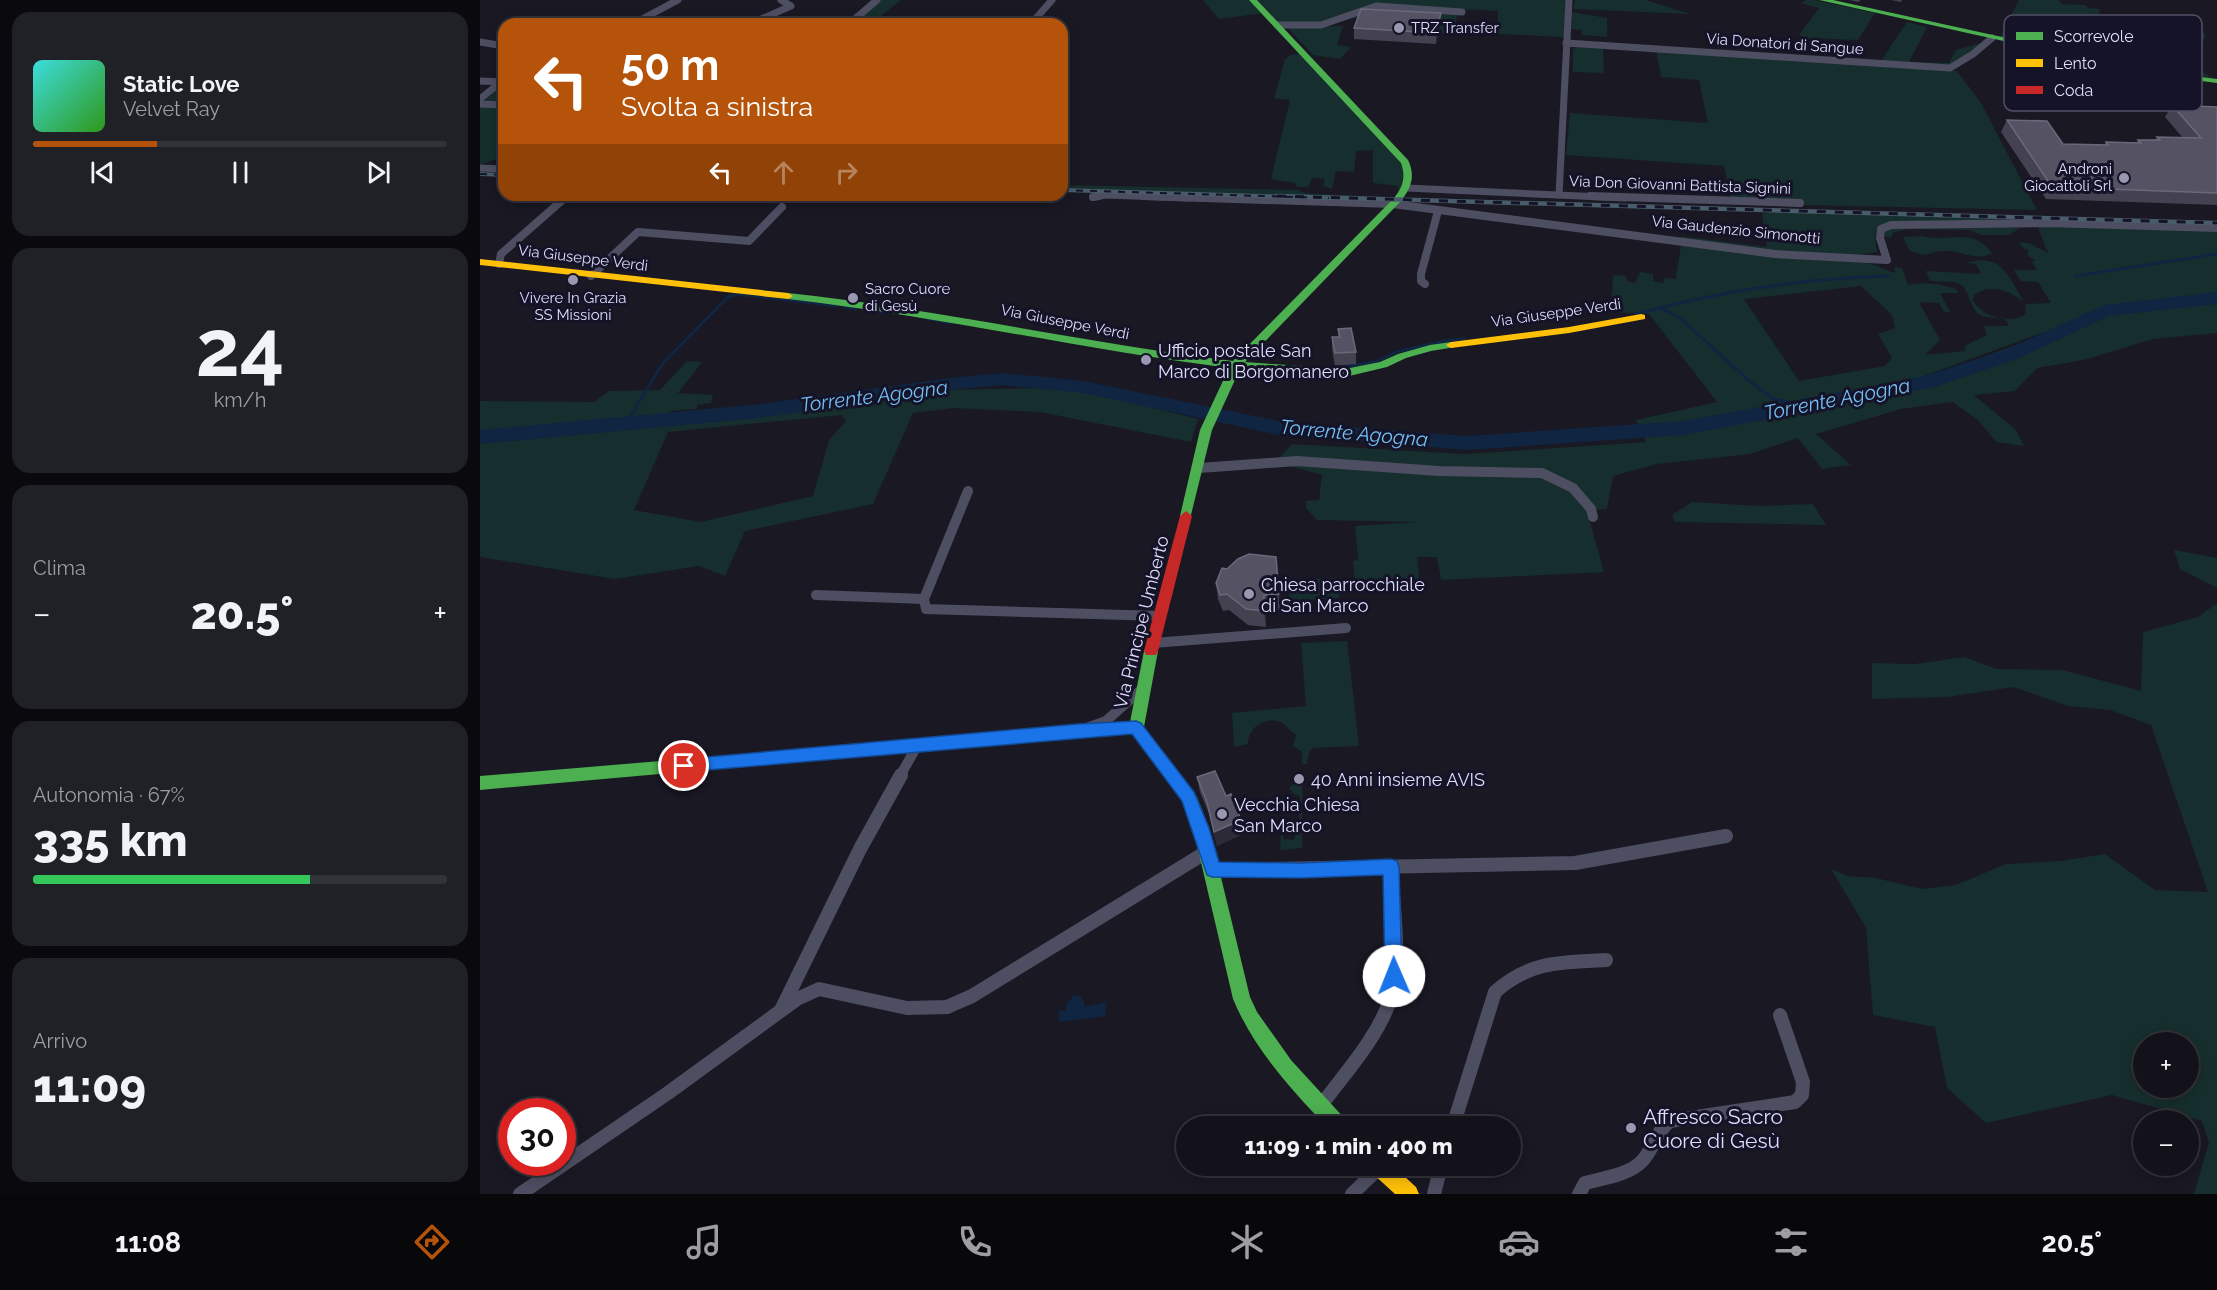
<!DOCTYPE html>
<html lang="it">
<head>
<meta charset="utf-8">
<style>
	body { margin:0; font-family:Raleway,sans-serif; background:#202027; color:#f1f3f6; height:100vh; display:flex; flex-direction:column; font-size:22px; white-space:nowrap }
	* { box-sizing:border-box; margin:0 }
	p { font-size:20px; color:#9d9ea2 }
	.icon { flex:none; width:33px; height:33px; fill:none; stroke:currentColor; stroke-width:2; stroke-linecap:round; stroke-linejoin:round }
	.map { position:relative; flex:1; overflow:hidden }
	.details { display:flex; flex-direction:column; gap:12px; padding:12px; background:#0a0a0e; width:480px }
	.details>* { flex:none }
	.banner { position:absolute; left:18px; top:18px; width:570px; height:183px; border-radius:18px; box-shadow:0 3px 15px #0003,0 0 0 2px #323239; background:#b45309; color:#fff; overflow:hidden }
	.controls { position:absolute; left:1653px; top:1032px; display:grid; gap:12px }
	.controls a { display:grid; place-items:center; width:66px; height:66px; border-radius:50%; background:#13121a; box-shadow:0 3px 15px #0003,0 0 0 2px #323239; font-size:30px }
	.speed { position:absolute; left:18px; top:1098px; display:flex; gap:12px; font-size:30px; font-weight:700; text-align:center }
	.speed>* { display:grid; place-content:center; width:78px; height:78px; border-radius:50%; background:#13121a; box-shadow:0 3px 15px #0003,0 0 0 2px #323239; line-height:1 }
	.speed .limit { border:9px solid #d22; background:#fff; color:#111 }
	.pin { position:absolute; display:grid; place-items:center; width:51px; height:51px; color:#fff; margin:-26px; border:3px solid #fff; border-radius:50%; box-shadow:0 2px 6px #0007 }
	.me { position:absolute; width:66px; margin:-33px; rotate:359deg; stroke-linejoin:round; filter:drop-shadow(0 0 4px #0008) }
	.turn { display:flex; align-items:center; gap:21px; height:126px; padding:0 24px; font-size:27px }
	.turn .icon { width:78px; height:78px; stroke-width:2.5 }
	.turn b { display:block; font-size:42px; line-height:51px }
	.lanes { display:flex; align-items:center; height:57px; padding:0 24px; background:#0003; justify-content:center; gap:30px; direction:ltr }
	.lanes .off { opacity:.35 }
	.big { font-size:45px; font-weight:800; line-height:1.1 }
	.details .widget { flex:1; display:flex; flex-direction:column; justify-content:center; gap:9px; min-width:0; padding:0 21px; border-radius:18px; background:#202027 }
	.details .dial { align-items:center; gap:0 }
	.dial b { font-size:78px; line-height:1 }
	.song { display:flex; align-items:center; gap:18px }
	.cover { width:72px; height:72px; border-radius:9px; background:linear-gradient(135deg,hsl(180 70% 55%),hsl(110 70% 35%)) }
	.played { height:6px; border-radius:3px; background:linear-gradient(90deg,#b45309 30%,#323239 30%) }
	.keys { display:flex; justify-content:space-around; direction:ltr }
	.heat { display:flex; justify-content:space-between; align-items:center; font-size:33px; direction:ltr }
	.charge { height:9px; border-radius:4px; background:linear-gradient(90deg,#34c759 67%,#323239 0) }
	.trip { position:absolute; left:696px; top:1116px; width:345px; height:60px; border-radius:30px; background:#13121a; box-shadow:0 3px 15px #0003,0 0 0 2px #323239; font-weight:800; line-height:60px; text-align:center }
	.dock { display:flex; height:96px; justify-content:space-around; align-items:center; background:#08070a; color:#9d9ea2 }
	.dock .icon { width:42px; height:42px }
	.dock .active { color:#b45309 }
	.dock b { font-size:27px; color:#f1f3f6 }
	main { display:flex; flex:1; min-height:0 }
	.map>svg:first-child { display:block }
</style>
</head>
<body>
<main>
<section class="details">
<div class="widget">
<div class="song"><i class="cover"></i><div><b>Static Love</b><p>Velvet Ray</p></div></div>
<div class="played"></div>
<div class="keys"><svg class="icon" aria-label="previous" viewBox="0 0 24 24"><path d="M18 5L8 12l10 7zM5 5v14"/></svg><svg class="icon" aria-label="pause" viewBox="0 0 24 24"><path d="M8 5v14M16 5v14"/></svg><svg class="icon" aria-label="next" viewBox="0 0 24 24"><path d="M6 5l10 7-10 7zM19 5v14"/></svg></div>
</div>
<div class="widget dial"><b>24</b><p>km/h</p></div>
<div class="widget"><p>Clima</p>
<div class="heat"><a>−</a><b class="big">20.5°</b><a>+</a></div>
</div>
<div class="widget"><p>Autonomia · 67%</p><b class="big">335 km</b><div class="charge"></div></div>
<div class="widget"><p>Arrivo</p><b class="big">11:09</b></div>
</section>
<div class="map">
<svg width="1737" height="1194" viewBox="0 0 1737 1194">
	<rect width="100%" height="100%" fill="#191823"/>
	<g fill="#162e2d" fill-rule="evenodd">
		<path d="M400,0h21l-24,19 89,-3 -2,2 -112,6z"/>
		<path d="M723,0h51l11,13 -46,6z"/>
		<path d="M778,0h308l-2,37 -66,-3v-23l-40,-2 -4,25 -16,-1 2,-9 -104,-7 -14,6h-44z"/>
		<path d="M1095,0h71l44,14 -117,-5z"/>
		<path d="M1327,0h7l61,13 -17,27 -54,-2 -5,-3 20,-27 -19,-5z"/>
		<path d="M1539,0h40l3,4 23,1 3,3 12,1 -3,12 12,2 -16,34 -93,-20z"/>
		<path d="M1092,12l35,6v19l-25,-2v-5l-11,-1z"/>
		<path d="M1427,22l20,5 -18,35 40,1 7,-13 25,-7 -15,14 -19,9 -66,-5z"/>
		<path d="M1684,24l42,9 -12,37 9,2 10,6 -78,-12 13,-39 15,3z"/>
		<path d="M863,26l-6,19 14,2 -11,12 -27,-4 -26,-28z"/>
		<path d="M1097,47l26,2 1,24 -31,-1v-23z"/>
		<path d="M1176,50l301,21 24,32 56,107 -235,-5 -71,-5 -7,-34 -158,-11 4,-42 138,10 -9,-43 -38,-3z"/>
		<path d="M824,53l105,115 -11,25v-7l-25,-3v-33l-17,1 -2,21 -18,-1 -4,18 -9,-3 2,-7 -13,-1 -4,9h-11l-2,-4 -24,-4 19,-79 -16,-2 11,-39 5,-4z"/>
		<path d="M24,85v71l-24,9v-61z"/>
		<path d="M582,185l236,5 6,3 10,1 81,3 -333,-8z"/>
		<path d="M1289,212l273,7 63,4 -228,5 -2,9 2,15 -20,3 -1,3 39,15v-6l7,1 6,17c15,-3 34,-1 48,4l3,4h-19l10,19h-6l-5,-9 -20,-1 21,38 -15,15 40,-4 1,-6 21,-10 -3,-9h25l-5,-8c-32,0 -27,-4 -40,-31l-9,-5 -25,-1 -4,-10 55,3 -5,-10 -10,-1c35,-11 43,14 58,39 -13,-11 -35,-19 -50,-7l-1,5c9,17 37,25 53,14l-1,-10 26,-1 -13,-21 -17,-1 -7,-11h23l-5,-8 3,-2 -7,-4v-6l-5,-2 -4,-6 10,1 19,10 -10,-25 2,-3 177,5v67l-113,13 -188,69 -249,60 250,-58 189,-69 111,-14v35l-64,6 -69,21 -47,8 -22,23 -41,4 42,35 8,16 -28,-4 -18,-22 -26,-18 -51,7 -85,25 35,31 -29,4 -24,-31 -48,16 -93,10 -44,12 -6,33 -14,1 -5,5 16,57 -163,8 -4,-23h-20l3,29 -64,4 -3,-29 5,-1 -3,-34 63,-4 -101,-2 -11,-12v-7l13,-1 3,-25 -47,-13 17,-18 174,10 180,-12 -10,-22 81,-18 -68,-88 -38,-2 2,-37 13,1 1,5 8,2 5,-11 13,2v7l11,2 -1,-5 13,1c1,-15 6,-29 5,-43l86,11 -5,-33zM1381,286l31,29 3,13 -17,6 14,24 -7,8 -86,15 -55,-82z"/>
		<path d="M1470,226l70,2 -11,7h-28l-12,-5 -63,-1 -13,4 -2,5 -8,-2 1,-7z"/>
		<path d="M1442,236c28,7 50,-10 70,17 -16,9 -29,-2 -46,-2 -17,-1 -16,9 -37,-1l-6,-13z"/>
		<path d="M207,361l15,1 -24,31 35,2 -2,8 -14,2v4l-26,2 -1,14 161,-19 110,-16 104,-2 52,6 101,25 -7,23 -151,-30 -87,-4 -40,5 -40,91 -128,27 -20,45 -26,-10 -84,13 -135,-22v-156l114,1 15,-11 51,-1zM362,415l4,6 -17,19 -16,56 -112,26 -67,-12 34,-78z"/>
		<path d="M1212,502l68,4 53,-2 13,21 -151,-3 -3,-7z"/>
		<path d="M1694,550l43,8v30l-37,-19z"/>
		<path d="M861,578l-2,20 -49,3 -3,-21z"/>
		<path d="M1737,603v591h-23l15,-52 -7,-21 -90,-26 -126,28 -39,-35 -12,-61 -62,-12 -7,-87 -35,-59 17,7 28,2 46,11 34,-4 50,-21 54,-3 45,-7 50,36 53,2 -57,-167 -41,-15 -42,-4 -55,-19 -65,10 -76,2v-36l42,1 51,-7 31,12 67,1 78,21 2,-59 55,-15zM1664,1042h44v46h-44z"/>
		<path d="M867,641l12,105 -46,2 -4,4 -2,12h-5v-12l-9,-6 3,-11c-6,-4 -9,-10 -16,-13 -16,-6 -32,6 -32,22l-14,3 -2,-34 74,-7 -5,-63z"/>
		<path d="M814,775h8v73l-22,2 1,-17 3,6 10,1 5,-17 1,-27 -6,-2 -5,-6 5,-4z"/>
	</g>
	<path fill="#102542" d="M599,995l5,6 1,6 21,-5 -1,14 -46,6v-12l7,1v-6l7,-9z"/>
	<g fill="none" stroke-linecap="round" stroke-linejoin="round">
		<g stroke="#102542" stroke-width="3">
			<path d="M1595,276l142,-22"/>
			<path d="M364,307l12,2"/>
			<path d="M1180,308l19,9 69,63 26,19 28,6"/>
			<path d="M388,311l19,2"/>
			<path d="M1156,314c81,-22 169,-36 253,-38"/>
			<path d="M448,319l26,4"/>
			<path d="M853,369l42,-7 21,-10 47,-11 22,-2"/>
			<path d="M145,425l38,-62 65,-66 10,-3 99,12"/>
		</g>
		<path fill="#102542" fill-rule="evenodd" d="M1737,292v12l-108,12 -90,42 -84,29 -251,48 -216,15 -184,-14 -201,-43 -79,-8 -54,5 -190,28 -280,26v-14l280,-26 190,-26 54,-5 79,8 201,41 184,14 216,-15 241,-45 80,-26 100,-45z"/>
		<g stroke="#4e4e63" stroke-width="7">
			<path d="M153,24l45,-24"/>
			<path d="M270,24l41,-18 -10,-6"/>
			<path d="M369,24l28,-24"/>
			<path d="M551,24l21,-24"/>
			<path d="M797,25h44l55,-19 86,6"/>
			<path d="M0,42l24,4"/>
			<path d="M1086,43l384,25 23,-14 19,-16"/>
			<path d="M0,81l24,1"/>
			<path d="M0,99l21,-17"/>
			<path d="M0,104l24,1"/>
			<path d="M0,168l24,1"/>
			<path d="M927,188l217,10"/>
			<path d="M1079,195l10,-195"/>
			<path d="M613,197l13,-2 84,3"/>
			<path d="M85,198l3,-3"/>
		</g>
		<g stroke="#4e4e63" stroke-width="8">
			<path d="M662,196l251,8 382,50 112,6 -7,-22 1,-9 10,-4 157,-2 169,5"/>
			<path d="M1110,196l210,7"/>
			<path d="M613,197l6,-1"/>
			<path d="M19,264l2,-10 66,-58"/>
			<path d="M111,276l47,-44 111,9 33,-34"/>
			<path d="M945,284l-4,-3v-7l17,-63"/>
		</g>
		<g stroke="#4e4e63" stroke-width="10">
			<path d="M719,468l98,-7 142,10 103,2 31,15 18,21 2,8"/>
			<path d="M488,491l-44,108 2,10 235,7"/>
			<path d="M336,595l108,4"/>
			<path d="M673,643l193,-15"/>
			<path d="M604,729l22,-8 36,-32"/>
			<path d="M420,776l17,-30"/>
		</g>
		<g stroke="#4e4e63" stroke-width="14">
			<path d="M732,870l363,-7 151,-27"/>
			<path d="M301,1010l79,-161 41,-74"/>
			<path d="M840,1107c24,-33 57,-68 70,-107 12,-39 3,-93 1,-133"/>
			<path d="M973,1126l42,-134c35,-31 66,-30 111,-32"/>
			<path d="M40,1194l148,-101 129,-94 22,-10 88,19 40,-1 25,-11 236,-145"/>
			<path d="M872,1194l28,-27"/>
			<path d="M954,1194l7,-28"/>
			<path d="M1099,1194l6,-11c18,-5 45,-8 58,-23 11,-12 13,-29 27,-39l125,-19 7,-7 1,-13 -23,-67"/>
		</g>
		<g fill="#4caf50" fill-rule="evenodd">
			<path d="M769,0h8l151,160c8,16 3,29 -8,42l-155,160 100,7 35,-7 18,-8 32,-9 21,-3 5,3 -1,2 -24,4 -25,7 -19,9 -42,10 -105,-8 -28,61 -22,89h-8l-2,-3 20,-86 29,-62c-148,-19 -293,-52 -441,-69l-5,-3 5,-3c149,16 296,50 445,68l161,-163c9,-11 12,-21 7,-35z"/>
			<path d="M1339,0h14l329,72 55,7v4l-55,-7z"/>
			<path d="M671,645l5,2 2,4 -14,76 53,70 12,31 41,169 7,15 34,48 54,59 2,7h-21c-37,-39 -72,-77 -93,-127l-40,-171 -10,-27 -51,-67 -54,3 -598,53v-14l650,-54 14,-71 2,-4z"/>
		</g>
		<g fill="#ffc107" fill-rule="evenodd">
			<path d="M0,259l308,34 5,3 -5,3 -308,-34z"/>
			<path d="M1161,314l4,1v4l-76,14 -118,15 -5,-3 5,-3 118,-15z"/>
			<path d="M889,1166h24l23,21 3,7h-24l-23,-21z"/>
		</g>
		<path fill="#c62828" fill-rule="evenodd" d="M706,511l6,5 -34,135 -2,4h-10l-2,-4 36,-135z"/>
		<g stroke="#485c6a" stroke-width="4">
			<g id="rail-far1">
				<path d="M0,174l24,1"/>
				<path d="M582,190l267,8"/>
			</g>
		</g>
		<g stroke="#485c6a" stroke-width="4.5">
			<path id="rail" d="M797,196l940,27"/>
		</g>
		<use href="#rail-far1" stroke="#151328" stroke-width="2" stroke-dasharray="7" stroke-linecap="butt"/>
		<use href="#rail" stroke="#151328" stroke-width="3" stroke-dasharray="9" stroke-linecap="butt"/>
	</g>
	<g fill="#444251">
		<path d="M1369,0h11l-1,2z"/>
		<path d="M1411,0h11l-1,2z"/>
		<path d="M961,13l-1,11 -4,20 -82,-5v-11z"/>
		<path d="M1692,105l45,2v98l-171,-6 -45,-67 6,-12 56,24 41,1 2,-3 30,1 2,-3h17l2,-3 26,1 -18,-21z"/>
		<path d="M858,329l18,23v12l-21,2 -3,-17v-12h6z"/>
		<path d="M796,557l4,53h-14v17l-18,-2 -19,-15 -6,1 -5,-12 -2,-16 11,-14z"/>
		<path d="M717,777l29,19 15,24 2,14 -26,12 -7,-30 -10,-24z"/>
	</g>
	<g fill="#2c2a37">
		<path d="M961,13l-1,11 -4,20v-11z"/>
		<path d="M784,595l2,15v17l-2,-16z"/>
		<path d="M761,820l2,14 -26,12 -3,-14z"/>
	</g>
	<g fill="#545263" stroke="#6a687b" stroke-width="1.5">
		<path d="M881,9l80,4 -5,20 -82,-5z"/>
		<path d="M1692,105l45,2v86l-165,-6 -45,-67 40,1 16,23 45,1 -2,-3 35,1 -3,-3h22l-3,-3 44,1z"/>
		<path d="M871,328l5,24 -21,1 -3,-16h8l-2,-8z"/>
		<path d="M769,554l27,3 3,37 -15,1v16l-18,-2 -19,-15 -7,1 -4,-12 6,-15 5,1 11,-10z"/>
		<path d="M735,771l11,25 5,-2 10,26 -27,12 -7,-30 -10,-25z"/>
	</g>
	<path fill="#1a73e8" stroke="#114b97" stroke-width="1.5" d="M656,721l5,2 53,69 15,36 10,34 82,1 90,-4 6,2 2,6 3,109 -2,6 -6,3 -7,-3 -2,-6 -2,-101 -82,3 -89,-1 -5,-2 -25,-74 -50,-67 -448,38 -6,-2 -2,-4 2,-5 6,-2 394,-35z"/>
	<g fill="#9a98b0" stroke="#151328" stroke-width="2">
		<circle cx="919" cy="28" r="6"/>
		<circle cx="1644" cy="178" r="6"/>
		<circle cx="93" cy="280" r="6"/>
		<circle cx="373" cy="298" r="6"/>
		<circle cx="666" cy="360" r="6"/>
		<circle cx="769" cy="594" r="6"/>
		<circle cx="819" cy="779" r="6"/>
		<circle cx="742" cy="814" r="6"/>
		<circle cx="1151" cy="1128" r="6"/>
	</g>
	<g text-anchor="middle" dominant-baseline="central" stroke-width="6" stroke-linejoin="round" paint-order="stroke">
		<g font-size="15" fill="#dfddfc" stroke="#151328" text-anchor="start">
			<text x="931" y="28">TRZ Transfer</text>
			<text x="1632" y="169" text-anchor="end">Androni<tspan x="1632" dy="17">Giocattoli Srl</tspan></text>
			<text x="385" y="289">Sacro Cuore<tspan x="385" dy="17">di Gesù</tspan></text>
			<text x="93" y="298" text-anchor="middle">Vivere In Grazia<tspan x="93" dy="17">SS Missioni</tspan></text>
		</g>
		<g font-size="15" fill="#dfddfc" stroke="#151328">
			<text transform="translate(1305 44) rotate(4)">Via Donatori di Sangue</text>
			<text transform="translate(1200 185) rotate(2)">Via Don Giovanni Battista Signini</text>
			<text transform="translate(1256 230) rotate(6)">Via Gaudenzio Simonotti</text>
			<text transform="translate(103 258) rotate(7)">Via Giuseppe Verdi</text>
			<text transform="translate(1076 313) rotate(-8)">Via Giuseppe Verdi</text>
			<text transform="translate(585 322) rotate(11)">Via Giuseppe Verdi</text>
		</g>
		<g font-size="18" fill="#dfddfc" stroke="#151328" text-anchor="start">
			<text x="678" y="350">Ufficio postale San<tspan x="678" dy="21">Marco di Borgomanero</tspan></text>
			<text x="781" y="584">Chiesa parrocchiale<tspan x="781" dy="21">di San Marco</tspan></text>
			<text x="831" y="779">40 Anni insieme AVIS</text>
			<text x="754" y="804">Vecchia Chiesa<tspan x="754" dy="21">San Marco</tspan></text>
		</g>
		<g font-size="18" fill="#dfddfc" stroke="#151328">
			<text transform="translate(661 622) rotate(-76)">Via Principe Umberto</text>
		</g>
		<g font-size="20" font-style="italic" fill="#73bff4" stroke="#151328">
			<text transform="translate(394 396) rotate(-7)">Torrente Agogna</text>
			<text transform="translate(1357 399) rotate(-11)">Torrente Agogna</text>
			<text transform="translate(874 433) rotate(5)">Torrente Agogna</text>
		</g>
		<g font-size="21" fill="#dfddfc" stroke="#151328" text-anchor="start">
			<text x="1163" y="1116">Affresco Sacro<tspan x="1163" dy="24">Cuore di Gesù</tspan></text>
		</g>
	</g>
	<rect x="1524" y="15" width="198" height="96" rx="9" fill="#151328" stroke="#525068" stroke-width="1.5"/>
	<rect x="1536" y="32" width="27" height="8" fill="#4caf50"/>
	<rect x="1536" y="59" width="27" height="8" fill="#ffc107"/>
	<rect x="1536" y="86" width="27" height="8" fill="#c62828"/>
	<g font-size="16" fill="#dfddfc">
		<text x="1574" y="42">Scorrevole</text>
		<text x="1574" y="69">Lento</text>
		<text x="1574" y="96">Coda</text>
	</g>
</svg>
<div class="controls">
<a>+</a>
<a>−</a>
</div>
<div class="speed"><div class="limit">30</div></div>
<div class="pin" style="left:204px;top:766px;background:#d93025"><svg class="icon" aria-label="arrive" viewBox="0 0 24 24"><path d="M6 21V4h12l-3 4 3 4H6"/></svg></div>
<svg class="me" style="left:914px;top:976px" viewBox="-20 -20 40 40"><circle r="19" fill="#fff"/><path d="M0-13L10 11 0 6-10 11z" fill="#1a73e8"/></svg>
<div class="trip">11:09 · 1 min · 400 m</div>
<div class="banner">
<div class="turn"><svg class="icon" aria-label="left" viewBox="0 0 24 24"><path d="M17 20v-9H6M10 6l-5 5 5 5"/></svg><div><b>50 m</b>Svolta a sinistra</div></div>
<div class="lanes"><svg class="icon" aria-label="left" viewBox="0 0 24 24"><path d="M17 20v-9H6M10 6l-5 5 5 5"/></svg><svg class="icon off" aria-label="ahead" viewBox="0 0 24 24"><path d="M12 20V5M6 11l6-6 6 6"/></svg><svg class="icon off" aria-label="right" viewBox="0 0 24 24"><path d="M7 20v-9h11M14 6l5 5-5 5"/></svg></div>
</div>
</div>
</main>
<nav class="dock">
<b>11:08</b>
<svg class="icon active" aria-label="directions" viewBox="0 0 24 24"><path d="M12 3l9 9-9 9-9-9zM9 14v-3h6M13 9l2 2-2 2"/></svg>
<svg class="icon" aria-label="music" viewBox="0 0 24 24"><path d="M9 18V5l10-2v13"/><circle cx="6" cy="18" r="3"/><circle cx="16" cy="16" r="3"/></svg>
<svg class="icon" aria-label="phone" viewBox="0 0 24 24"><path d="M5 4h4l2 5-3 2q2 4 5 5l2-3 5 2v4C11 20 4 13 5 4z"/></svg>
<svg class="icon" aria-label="climate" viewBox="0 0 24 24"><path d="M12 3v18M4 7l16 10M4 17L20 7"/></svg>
<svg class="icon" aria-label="car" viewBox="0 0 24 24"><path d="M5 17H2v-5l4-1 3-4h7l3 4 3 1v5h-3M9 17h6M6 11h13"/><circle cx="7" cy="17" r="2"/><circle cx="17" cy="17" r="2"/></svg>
<svg class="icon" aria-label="filters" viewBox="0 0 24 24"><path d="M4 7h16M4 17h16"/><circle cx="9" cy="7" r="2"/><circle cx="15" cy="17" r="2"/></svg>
<b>20.5°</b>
</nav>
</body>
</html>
